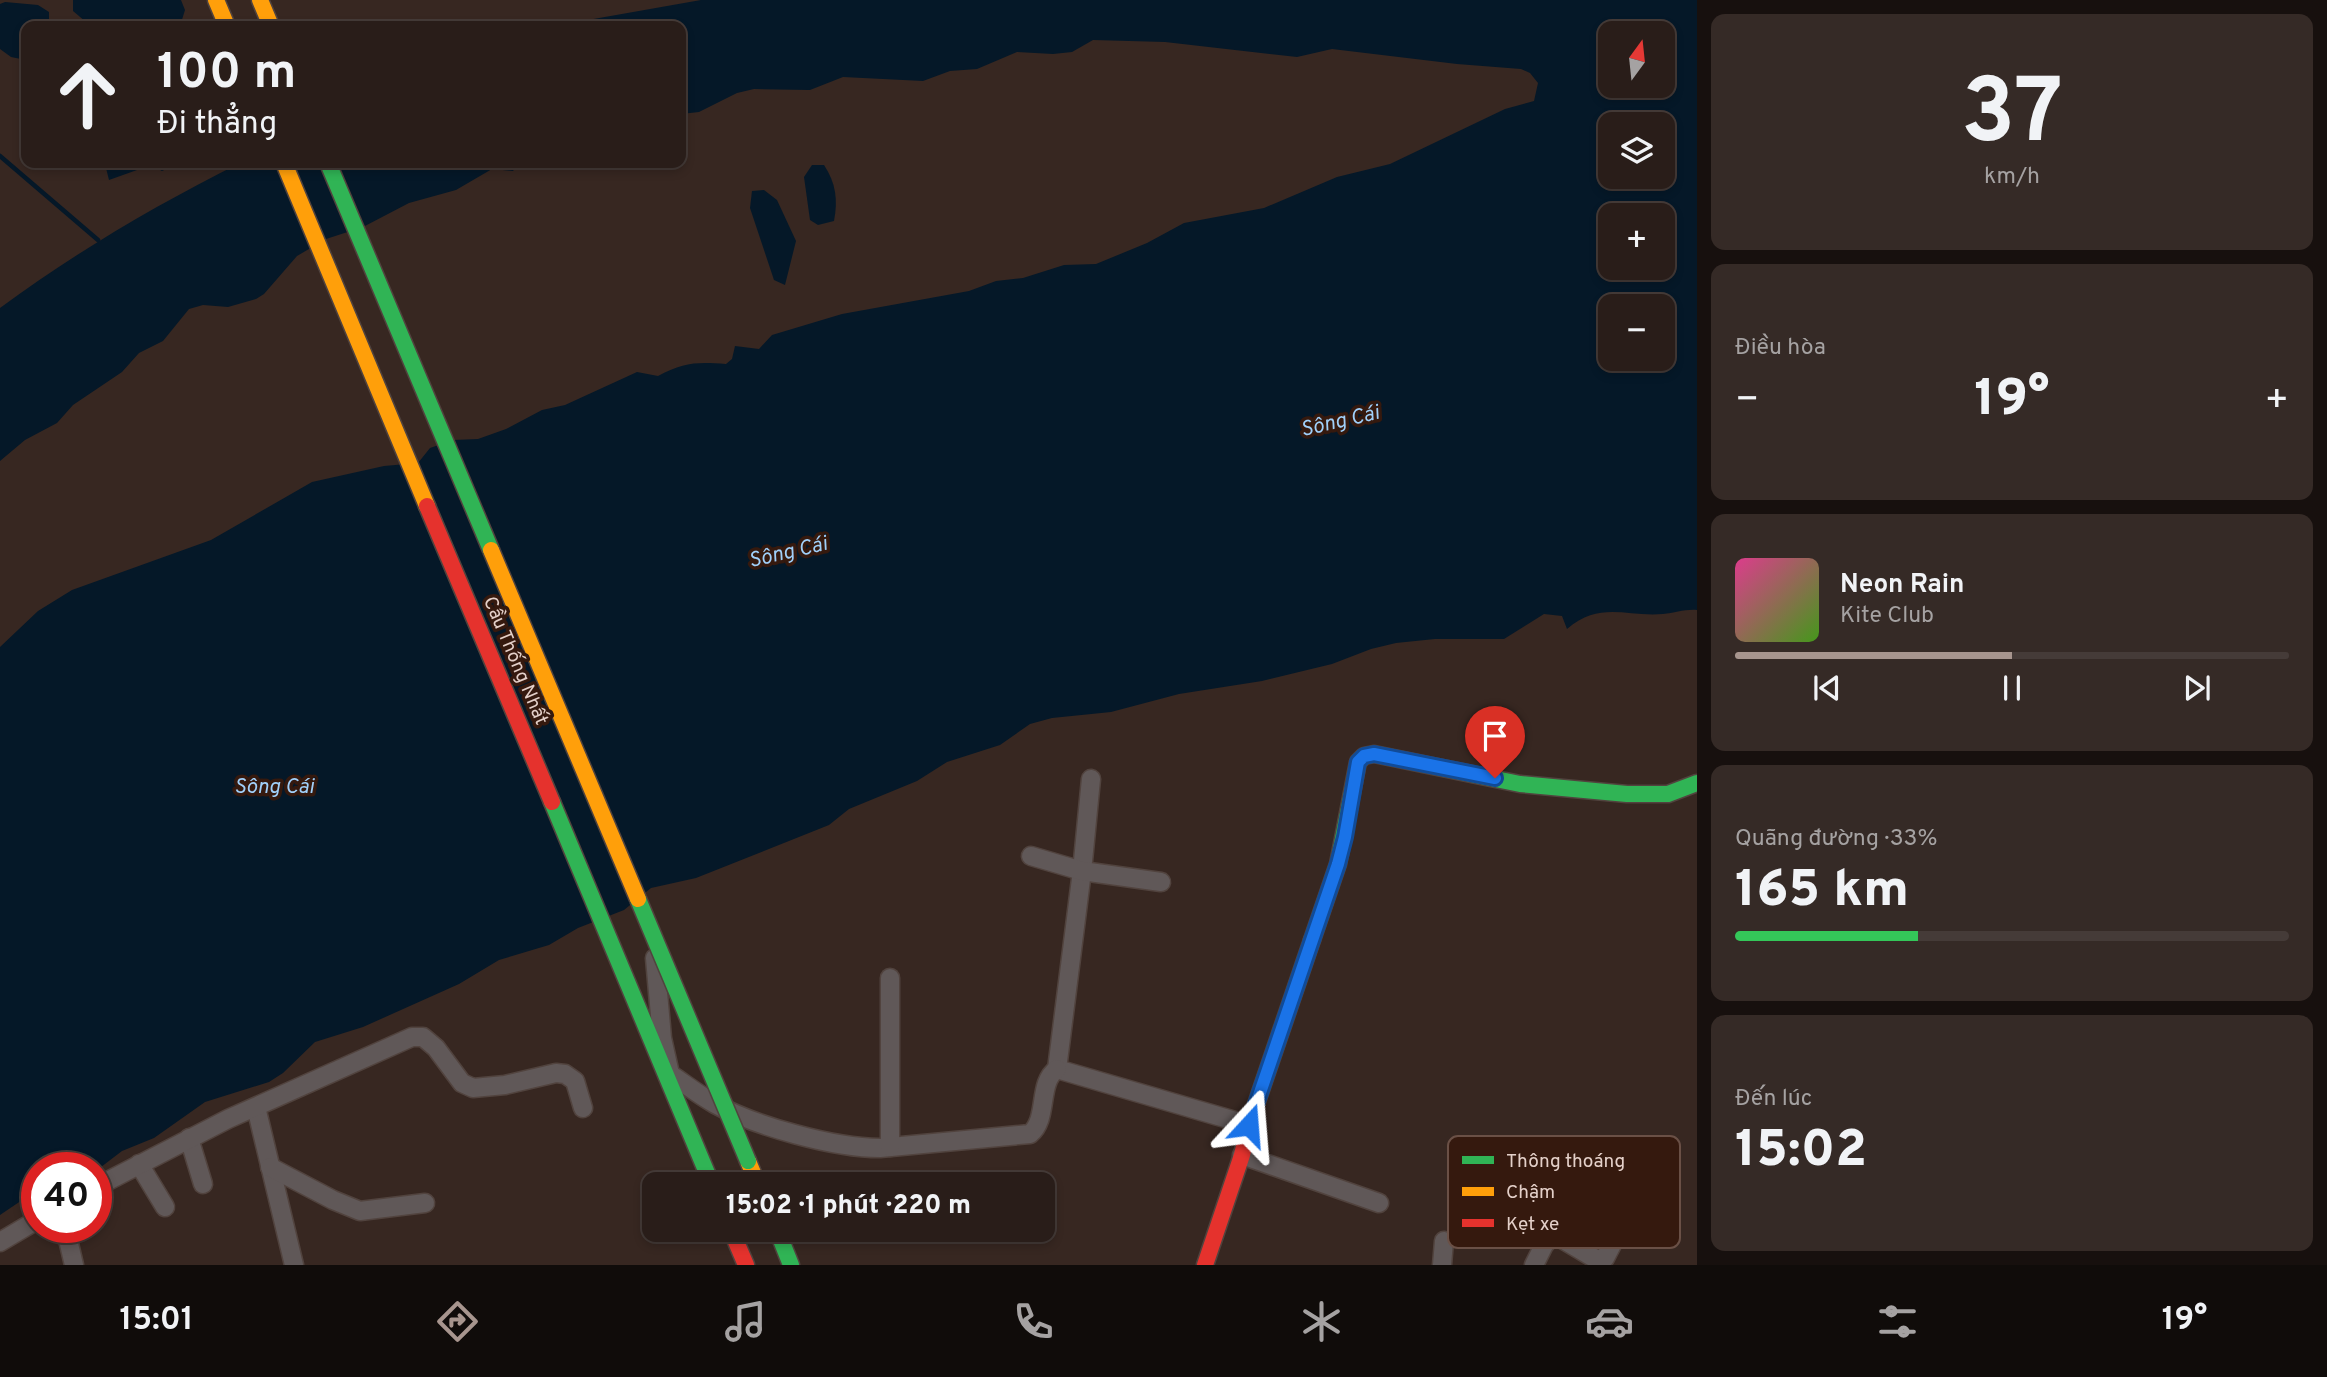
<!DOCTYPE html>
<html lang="vi">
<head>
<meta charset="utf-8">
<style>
	body { margin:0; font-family:Overpass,sans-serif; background:#352a26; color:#f1f3f6; height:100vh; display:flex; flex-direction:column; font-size:26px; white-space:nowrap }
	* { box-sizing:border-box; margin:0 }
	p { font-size:23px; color:#a5a2a2 }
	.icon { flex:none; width:38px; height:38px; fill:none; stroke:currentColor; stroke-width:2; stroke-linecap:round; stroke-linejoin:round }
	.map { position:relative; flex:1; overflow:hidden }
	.drawer { display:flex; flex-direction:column; gap:14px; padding:14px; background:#17100e; width:630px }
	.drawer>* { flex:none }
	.top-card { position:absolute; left:21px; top:21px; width:665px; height:147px; border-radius:14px; box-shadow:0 4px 10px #0003,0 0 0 2px #453b38; background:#291d19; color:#f1f3f6; overflow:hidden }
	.needle { width:46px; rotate:15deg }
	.controls { position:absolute; left:1598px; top:21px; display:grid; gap:14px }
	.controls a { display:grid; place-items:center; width:77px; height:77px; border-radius:14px; background:#291d19; box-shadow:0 4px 10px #0003,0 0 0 2px #453b38; font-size:35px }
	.speed { position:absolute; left:21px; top:1152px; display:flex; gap:14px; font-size:35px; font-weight:700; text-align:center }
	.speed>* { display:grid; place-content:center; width:91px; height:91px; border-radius:50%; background:#291d19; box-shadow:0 4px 10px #0003,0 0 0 2px #453b38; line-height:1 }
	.speed .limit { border:10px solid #d22; background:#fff; color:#111 }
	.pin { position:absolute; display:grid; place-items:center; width:60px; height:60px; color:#fff; margin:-72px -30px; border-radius:50% 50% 50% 0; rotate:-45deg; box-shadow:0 0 7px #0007 }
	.pin .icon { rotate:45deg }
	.me { position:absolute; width:77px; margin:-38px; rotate:19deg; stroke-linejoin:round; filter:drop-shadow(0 0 5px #0008) }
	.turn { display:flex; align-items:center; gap:24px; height:147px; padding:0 21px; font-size:32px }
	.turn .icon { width:91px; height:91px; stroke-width:2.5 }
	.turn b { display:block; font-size:49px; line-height:60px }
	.big { font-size:52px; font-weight:800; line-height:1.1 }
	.drawer .widget { flex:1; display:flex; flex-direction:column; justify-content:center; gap:10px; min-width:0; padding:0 24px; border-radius:14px; background:#352a26 }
	.drawer .dial { align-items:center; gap:0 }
	.dial b { font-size:91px; line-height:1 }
	.song { display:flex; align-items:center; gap:21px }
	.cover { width:84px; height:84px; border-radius:10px; background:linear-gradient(135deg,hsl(330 70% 55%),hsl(100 70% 35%)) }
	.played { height:7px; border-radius:4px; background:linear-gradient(90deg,#a7958e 50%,#453b38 50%) }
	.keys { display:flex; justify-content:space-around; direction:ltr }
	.heat { display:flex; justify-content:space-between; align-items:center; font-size:38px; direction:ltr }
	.charge { height:10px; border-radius:5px; background:linear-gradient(90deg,#34c759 33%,#453b38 0) }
	.trip { position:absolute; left:642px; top:1172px; width:413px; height:70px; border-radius:14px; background:#291d19; box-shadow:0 4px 10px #0003,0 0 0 2px #453b38; font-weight:800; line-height:70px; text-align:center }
	.dock { display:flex; height:112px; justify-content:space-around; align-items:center; background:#100c0a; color:#a5a2a2 }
	.dock .icon { width:49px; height:49px }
	.dock .current { color:#a7958e }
	.dock b { font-size:32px; color:#f1f3f6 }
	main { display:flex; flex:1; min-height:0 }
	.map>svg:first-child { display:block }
</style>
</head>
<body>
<main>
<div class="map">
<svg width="1697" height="1265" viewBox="0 0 1697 1265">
	<rect width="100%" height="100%" fill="#372721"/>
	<g fill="#051828" fill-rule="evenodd">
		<path d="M73,0h108l4,10 -5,16h-93l-1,-4 -13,-11z"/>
		<path d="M701,0h996v610c-12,-1 -22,3 -34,4 -38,3 -63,-13 -96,15l-5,-13 -18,-2 -40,25h-69l-39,4 -25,6 -39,15 -70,17 -83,13 -68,18 -59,6 -22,6 -30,21 -53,17 -30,19 -68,28 -20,16 -133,53 -45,10 -27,22 -46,18 -29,17 -50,15 -40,24 -96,43 -48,15 -32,31 -14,9 -64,20 -51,36 -32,13 -21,16h-64v23l-37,25v-568l38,-36 34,-21 139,-50 101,-58 72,-16 34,-3 12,-15 23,-8 25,-1 28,-10 36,-19 23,-5 72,-33 21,4c26,-14 39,-14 68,-12l6,-5 3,-13 24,3 13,-14 70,-21 127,-23 27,-10 27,-3 41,-13 32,-1 51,-21 37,-20 80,-15 73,-31 53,-13 115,-55 29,-8 4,-18 -8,-10 -9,-4 -64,-5 -125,-15 -35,8 -132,-15 -72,-2 -21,12 -19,2 -36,-2 -40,17 -27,2 -27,10 -80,-4 -33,13 -56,-1 -17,4 -38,19 -18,2v-88h-127zM1610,33h52v53h-52zM1610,124h52v53h-52zM1610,215h52v53h-52zM1610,306h52v53h-52z"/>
		<path d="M5,2l33,3 11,7v14h-23v34l-15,-3 -11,-8v-45z"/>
		<path d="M101,163h78l-17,8 -11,-6 -42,15 -4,-16z"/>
		<path d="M240,163h279l-6,8 -21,-2 -36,21 -47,13 -46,24 -37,12 -29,17 -33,38 -8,5 -28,8 -25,-2 -14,4 -26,32 -24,12 -17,19 -49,33 -16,18 -32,17 -25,21v-153c76,-56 156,-103 240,-145z"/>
		<path d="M812,165h12c12,18 14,35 10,56l-16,4 -8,-5 -6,-43z"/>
		<path d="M764,190l13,10 19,41 -11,44 -11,-5 -24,-72 2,-17z"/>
	</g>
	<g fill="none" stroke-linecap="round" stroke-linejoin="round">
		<path stroke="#051828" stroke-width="4.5" d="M0,156l98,84"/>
		<g stroke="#51433e" stroke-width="21">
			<g id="street">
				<path d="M1091,779l-9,92 -25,198 192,56"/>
				<path d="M1031,856l51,15 79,11"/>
				<path d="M655,958l7,80 8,36c15,10 29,21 45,30 40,22 119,44 165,44l150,-14c19,-15 7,-51 27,-65"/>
				<path d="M256,1107l38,158"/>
				<path d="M189,1138l14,46"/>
				<path d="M890,1147v-169"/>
				<path d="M1242,1155l137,48"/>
				<path d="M139,1164l26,43"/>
				<path d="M270,1167l63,33 27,11 65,-8"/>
				<path d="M96,1187l132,-68 184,-82h11l13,11 26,35 11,5 32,-3 51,-12 9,1 10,7 8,27"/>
				<path d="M65,1227l9,38"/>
				<path d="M0,1242l37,-22"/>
				<path d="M1442,1265l2,-24"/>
				<path d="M1534,1265l10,-20 8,-9 10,3 32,19 6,2 5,-2 16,-31"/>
			</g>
		</g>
		<g stroke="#51433e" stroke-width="19">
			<g id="fast">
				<path d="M552,802l160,383"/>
				<path d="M1312,940l26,-76 20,-102 6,-6 10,-2 146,30 107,10h41l29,-11"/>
				<path d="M777,1230l14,35"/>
			</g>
		</g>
		<g stroke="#51433e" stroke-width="19">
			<g id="slow">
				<path d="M216,0l11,26"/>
				<path d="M260,0l11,26"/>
				<path d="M284,163l143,343"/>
				<path d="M748,1161l10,24"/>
			</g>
		</g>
		<g stroke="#51433e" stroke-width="19">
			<g id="jam">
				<path d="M427,506l125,296"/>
				<path d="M731,1230l15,35"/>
				<path d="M1205,1265l37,-110 7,-30 63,-185"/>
			</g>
		</g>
		<use href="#street" stroke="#605858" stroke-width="18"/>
		<use href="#fast" stroke="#30b455" stroke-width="16"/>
		<use href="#slow" stroke="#ff9f0a" stroke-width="16"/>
		<use href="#jam" stroke="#e5322d" stroke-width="16"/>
		<g stroke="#51433e" stroke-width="19" stroke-linecap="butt">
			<g id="fast-bridge">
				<path d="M328,163l163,387"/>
				<path d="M638,899l110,262"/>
			</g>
		</g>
		<g stroke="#51433e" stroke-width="19" stroke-linecap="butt">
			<path id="slow-bridge" d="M491,550l147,349"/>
		</g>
		<use href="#fast-bridge" stroke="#30b455" stroke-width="16"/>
		<use href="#slow-bridge" stroke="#ff9f0a" stroke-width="16"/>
	</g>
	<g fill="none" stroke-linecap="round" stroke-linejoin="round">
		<g stroke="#114b97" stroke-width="18">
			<path id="route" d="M1249,1125l89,-261 7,-27 13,-75 6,-6 10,-2 121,24"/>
		</g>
		<use href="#route" stroke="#1a73e8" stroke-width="12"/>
	</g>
	<g text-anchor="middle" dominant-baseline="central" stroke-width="7" stroke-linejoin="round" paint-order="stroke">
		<g font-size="19" fill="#e4d0c9" stroke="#35190e">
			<text transform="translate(515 661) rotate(67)">Cầu Thống Nhất</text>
		</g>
		<g font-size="21" font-style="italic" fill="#a0d0fa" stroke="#35190e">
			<text transform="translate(1340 422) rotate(-13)">Sông Cái</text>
			<text transform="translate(788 553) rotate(-13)">Sông Cái</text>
			<text x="274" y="787">Sông Cái</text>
		</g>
	</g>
	<rect x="1448" y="1136" width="232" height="112" rx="10" fill="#35190e" stroke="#6a5046" stroke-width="2"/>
	<rect x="1462" y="1156" width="32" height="8" fill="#30b455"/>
	<rect x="1462" y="1187" width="32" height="9" fill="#ff9f0a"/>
	<rect x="1462" y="1219" width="32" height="8" fill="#e5322d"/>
	<g font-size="19" fill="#e4d0c9">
		<text x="1506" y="1167">Thông thoáng</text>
		<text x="1506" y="1198">Chậm</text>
		<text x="1506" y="1230">Kẹt xe</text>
	</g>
</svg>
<div class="controls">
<a><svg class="needle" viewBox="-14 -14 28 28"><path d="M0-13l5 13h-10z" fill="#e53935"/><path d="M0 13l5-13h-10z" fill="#a5a2a2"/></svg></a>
<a><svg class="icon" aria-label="layers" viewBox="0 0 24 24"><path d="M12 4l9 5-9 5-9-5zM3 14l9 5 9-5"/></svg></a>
<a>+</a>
<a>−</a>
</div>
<div class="speed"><div class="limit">40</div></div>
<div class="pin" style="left:1495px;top:778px;background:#d93025"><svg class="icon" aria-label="arrive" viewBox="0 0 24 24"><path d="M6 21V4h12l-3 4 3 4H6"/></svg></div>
<svg class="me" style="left:1249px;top:1125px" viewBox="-20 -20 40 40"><path d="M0-17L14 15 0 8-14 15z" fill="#1a73e8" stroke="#fff" stroke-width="4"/></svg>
<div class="trip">15:02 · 1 phút · 220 m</div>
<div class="top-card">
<div class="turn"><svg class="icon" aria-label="ahead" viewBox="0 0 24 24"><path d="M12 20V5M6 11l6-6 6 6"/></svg><div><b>100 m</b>Đi thẳng</div></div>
</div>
</div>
<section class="drawer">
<div class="widget dial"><b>37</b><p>km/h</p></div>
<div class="widget"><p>Điều hòa</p>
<div class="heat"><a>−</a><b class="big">19°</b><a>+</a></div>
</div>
<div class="widget">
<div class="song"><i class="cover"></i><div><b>Neon Rain</b><p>Kite Club</p></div></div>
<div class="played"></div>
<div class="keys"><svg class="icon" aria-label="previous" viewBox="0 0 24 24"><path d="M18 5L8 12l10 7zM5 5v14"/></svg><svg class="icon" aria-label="pause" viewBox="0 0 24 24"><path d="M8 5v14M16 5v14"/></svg><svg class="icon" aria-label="next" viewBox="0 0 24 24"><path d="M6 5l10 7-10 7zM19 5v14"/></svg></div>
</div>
<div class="widget"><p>Quãng đường · 33%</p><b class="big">165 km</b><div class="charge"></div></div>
<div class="widget"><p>Đến lúc</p><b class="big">15:02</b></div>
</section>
</main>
<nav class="dock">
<b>15:01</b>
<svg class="icon current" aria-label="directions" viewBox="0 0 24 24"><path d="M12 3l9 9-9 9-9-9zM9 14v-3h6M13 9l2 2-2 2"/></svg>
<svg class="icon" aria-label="music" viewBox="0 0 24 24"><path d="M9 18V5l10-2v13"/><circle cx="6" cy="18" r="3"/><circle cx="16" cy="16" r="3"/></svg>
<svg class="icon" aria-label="phone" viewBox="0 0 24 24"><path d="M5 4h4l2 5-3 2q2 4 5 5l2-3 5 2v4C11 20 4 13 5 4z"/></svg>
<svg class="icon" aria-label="climate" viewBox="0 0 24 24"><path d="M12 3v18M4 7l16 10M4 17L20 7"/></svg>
<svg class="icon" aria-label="car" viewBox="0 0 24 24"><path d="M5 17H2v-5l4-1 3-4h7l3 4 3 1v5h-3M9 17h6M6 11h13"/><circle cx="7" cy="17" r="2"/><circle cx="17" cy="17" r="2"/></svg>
<svg class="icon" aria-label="filters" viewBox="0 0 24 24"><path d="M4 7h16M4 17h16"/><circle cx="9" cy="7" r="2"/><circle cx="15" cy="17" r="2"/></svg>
<b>19°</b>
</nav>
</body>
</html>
